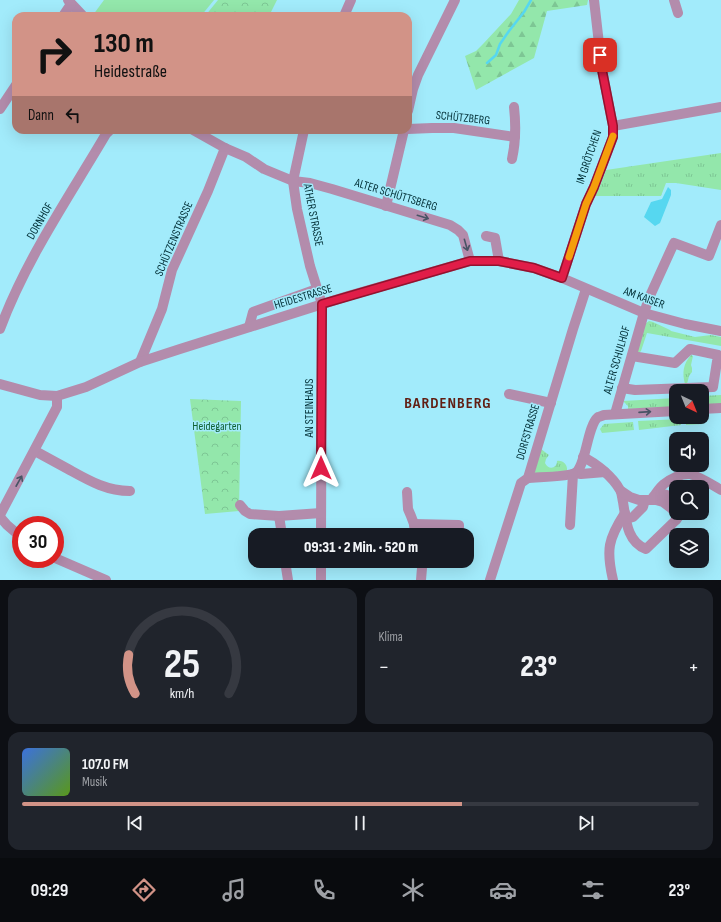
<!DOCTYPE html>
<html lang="de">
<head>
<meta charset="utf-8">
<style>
	body { margin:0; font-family:"Sofia Sans Condensed",sans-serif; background:#20242c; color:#f1f3f6; height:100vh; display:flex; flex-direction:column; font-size:15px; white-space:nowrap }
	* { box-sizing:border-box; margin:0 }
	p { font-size:13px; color:#9ea1a6 }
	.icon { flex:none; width:22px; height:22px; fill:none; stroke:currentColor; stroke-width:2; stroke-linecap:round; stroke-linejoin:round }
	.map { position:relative; height:580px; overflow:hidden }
	.side { display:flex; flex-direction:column; gap:8px; padding:8px; background:#0d0f14; flex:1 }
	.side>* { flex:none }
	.banner { position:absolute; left:12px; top:12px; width:400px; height:122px; border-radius:12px; box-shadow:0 4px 16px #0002; background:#d29387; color:#111; overflow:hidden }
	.needle { width:26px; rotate:137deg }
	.controls { position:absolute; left:669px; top:384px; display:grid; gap:8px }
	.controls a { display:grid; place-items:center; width:40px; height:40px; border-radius:8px; background:#171b24; box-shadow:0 4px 16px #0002; font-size:20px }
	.speed { position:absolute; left:12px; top:516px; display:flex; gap:8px; font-size:20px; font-weight:700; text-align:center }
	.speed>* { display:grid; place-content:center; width:52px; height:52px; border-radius:50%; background:#171b24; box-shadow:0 4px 16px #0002; line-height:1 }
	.speed .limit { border:6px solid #d22; background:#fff; color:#111 }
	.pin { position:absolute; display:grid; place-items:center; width:34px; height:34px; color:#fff; margin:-17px; border-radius:8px; box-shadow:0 2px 6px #0006 }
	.me { position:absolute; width:44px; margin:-22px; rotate:0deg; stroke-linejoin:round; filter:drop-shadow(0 0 3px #0008) }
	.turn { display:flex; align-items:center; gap:14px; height:84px; padding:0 16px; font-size:18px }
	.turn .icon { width:52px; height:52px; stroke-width:2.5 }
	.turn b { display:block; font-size:28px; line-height:34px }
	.then { display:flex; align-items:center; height:38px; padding:0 16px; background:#0003; gap:8px; font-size:15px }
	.big { font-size:30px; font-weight:800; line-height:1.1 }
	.side .tile { flex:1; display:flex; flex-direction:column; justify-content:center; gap:6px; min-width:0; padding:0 14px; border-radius:12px; background:#20242c }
	.side .dial { align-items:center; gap:0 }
	.dial svg { height:104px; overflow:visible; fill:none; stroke:#363941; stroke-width:7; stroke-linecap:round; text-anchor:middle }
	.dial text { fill:#f1f3f6; stroke:none }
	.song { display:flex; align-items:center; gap:12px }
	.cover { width:48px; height:48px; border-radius:6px; background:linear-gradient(135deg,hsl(220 70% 55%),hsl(90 70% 35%)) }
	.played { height:4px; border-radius:2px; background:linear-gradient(90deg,#d29387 65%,#363941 65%) }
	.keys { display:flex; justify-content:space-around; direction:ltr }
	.heat { display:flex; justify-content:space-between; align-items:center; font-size:22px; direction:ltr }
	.side .tiles { flex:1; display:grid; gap:8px; grid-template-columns:1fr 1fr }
	.tile:last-child { grid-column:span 2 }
	.trip { position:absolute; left:248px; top:528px; width:226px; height:40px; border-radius:12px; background:#171b24; box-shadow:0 4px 16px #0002; font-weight:800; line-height:40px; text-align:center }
	.tab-bar { display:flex; height:64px; justify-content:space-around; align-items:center; background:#090b0e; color:#9ea1a6 }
	.tab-bar .icon { width:28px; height:28px }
	.tab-bar .selected { color:#d29387 }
	.tab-bar b { font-size:18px; color:#f1f3f6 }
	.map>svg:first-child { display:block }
</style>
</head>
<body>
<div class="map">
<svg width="721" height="580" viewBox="0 0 721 580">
	<defs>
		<pattern id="grass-tufts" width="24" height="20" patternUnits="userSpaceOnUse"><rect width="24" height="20" fill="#93e7ab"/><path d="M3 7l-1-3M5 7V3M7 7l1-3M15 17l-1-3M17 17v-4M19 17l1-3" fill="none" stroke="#7dc694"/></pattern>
		<pattern id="forest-firs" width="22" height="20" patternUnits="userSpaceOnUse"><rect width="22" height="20" fill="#93e7ab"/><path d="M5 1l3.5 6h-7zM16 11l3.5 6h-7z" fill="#7dc694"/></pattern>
		<pattern id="park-crowns" width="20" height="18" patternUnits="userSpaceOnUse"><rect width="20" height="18" fill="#93e7ab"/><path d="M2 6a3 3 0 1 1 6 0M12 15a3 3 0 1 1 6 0" fill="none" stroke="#7dc694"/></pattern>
	</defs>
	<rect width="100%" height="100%" fill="#a2ebfb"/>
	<g fill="url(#grass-tufts)">
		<path d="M721,153v37l-45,-7h-10l-5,13h-66l5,-10 6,-16z"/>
		<path d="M649,321l4,1 17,8 1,1 24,6 16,-2 10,2v9l-74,-13 -6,18 -2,2 -2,-1 8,-28z"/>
		<path d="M691,355l2,1 -2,9 1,3v4l-3,4 -2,8h-2c-3,-11 -2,-20 6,-29z"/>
		<path d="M721,395v10l-19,1v-10z"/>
		<path d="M676,398v9l-48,2v-3l-5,-5z"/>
		<path d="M702,417h1v7l-17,1v-7z"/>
		<path d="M681,419v6l-42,5 -1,-9z"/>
		<path d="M633,422l1,8 -32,3 -2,-4 4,-5z"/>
		<path d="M541,449l8,6 -3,4 -1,4c3,7 12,6 12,-2 6,-1 11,4 10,10l-33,3z"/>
	</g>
	<path fill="url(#forest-firs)" d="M519,0h69l-1,5 -40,6 -13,47 -58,32 -11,-34 11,-5 7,-7 28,-30z"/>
	<g fill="url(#park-crowns)">
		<path d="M218,0h59l-8,16h-64z"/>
		<path d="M190,399l51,2 -2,110 -34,3z"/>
	</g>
	<path fill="#93e7ab" d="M104,0h110l-13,16h-108v-1z"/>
	<path fill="#56d7f0" d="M668,187l3,3v5l-11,28 -5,3 -11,-9 7,-15 11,-3z"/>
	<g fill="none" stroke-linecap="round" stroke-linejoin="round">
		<path stroke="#56d7f0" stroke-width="2.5" d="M487,63l9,-8 4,-11 9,-13 15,-19 7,-12"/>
		<g stroke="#b38cac" stroke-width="10">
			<path d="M68,0l15,16"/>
			<path d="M674,0l4,13"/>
			<path d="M63,16l8,-12"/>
			<path d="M344,16l7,-16"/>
			<path d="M0,109l16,-24"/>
			<path d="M408,111l5,-22 5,-14 37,-75"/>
			<path d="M613,126l108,-19"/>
			<path d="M408,129l24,-1h22l61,9"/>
			<path d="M193,130l32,18 21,9 18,12 12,5 17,7 17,2 22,6 118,36 8,5 5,5 7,26"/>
			<path d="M304,130l-11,51 4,28 13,57 12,38 -1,231"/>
			<path d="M512,159c4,-18 4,-34 2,-52"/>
			<path d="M386,206l18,-76"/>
			<path d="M486,236l9,2 4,23"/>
			<path d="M562,278l24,-74 8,-17 19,-50v-11l-11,-56 -8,-70"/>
			<path d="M249,327l4,-15 64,-23"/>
			<path d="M0,329c26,-70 69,-132 106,-195l4,-4"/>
			<path d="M140,362l22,-53 10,-39 36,-79 17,-43"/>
			<path d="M0,384l40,11 17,1 29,-9 54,-25 40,-13 168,-53 122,-35h29l35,7 28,10 82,35 41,11 36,7"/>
			<path d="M622,388l13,2 78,-3 5,-32 -28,-6 -15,14 -43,-7"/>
			<path d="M509,394l42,9"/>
			<path d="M702,409l19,-1"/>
			<path d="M615,414l29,-101 5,-15 25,-55 35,13 12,-31"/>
			<path d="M35,451c11,6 22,12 33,18 20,11 38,22 62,22"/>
			<path d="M583,457c13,6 30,20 37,33 2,3 2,8 3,12 3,18 4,40 23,47l30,-29 4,-5 1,-2"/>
			<path d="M575,473l6,1 24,-2"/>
			<path d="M528,478c10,-1 40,-1 47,-5 11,-6 12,-47 23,-56 1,0 6,-2 6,-2l72,-4"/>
			<path d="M621,491l9,6 9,3h17l7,2 8,6 5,5v7"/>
			<path d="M407,492l1,17 3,7 3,8 1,11"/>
			<path d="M654,496c3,-4 6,-9 10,-12 6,-5 18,-11 26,-10 11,3 22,11 31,16"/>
			<path d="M653,497c9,-5 16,-3 23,4"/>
			<path d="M240,505l5,6 5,3 29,2 42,-3"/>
			<path d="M0,515l57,-108v-11"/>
			<path d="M279,516l3,19"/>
			<path d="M0,517l7,8 14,12"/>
			<path d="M626,519l7,-2 10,-10 2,-7"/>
			<path d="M414,524l45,1v10"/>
			<path d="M570,525l3,-51"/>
			<path d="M55,558l51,22"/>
			<path d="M285,561l3,19"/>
			<path d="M421,561l1,7 -1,12"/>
			<path d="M321,580v-19"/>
			<path d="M490,580l31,-97 7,-5 45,-149 13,-40"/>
			<path d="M613,580c-7,-30 -5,-41 12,-67"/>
		</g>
	</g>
	<defs><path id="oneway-shaft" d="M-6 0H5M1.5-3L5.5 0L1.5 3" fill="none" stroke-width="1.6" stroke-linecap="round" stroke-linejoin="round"/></defs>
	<g stroke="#485465">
		<use href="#oneway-shaft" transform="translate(423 217) rotate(17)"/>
		<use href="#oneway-shaft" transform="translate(466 245) rotate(74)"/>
		<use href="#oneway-shaft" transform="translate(645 412) rotate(-4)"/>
		<use href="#oneway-shaft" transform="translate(19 481) rotate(-61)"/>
	</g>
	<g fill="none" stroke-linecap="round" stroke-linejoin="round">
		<g stroke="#92132f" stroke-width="10">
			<path id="route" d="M321,468l1,-164 148,-43h29l35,7 28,10 24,-74 8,-17 19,-50v-11l-11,-56 -2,-15"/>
		</g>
		<use href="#route" stroke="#e11d48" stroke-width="7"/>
		<path stroke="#f59e0b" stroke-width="7" d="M569,257l17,-53 8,-17 19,-51"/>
	</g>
	<g text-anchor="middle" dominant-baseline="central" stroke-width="3" stroke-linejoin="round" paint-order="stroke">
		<g font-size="12" fill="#012e35" stroke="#a2ebfb">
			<text transform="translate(463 118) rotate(6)">SCHÜTZBERG</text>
			<text transform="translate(589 157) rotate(-71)">IM GRÖTCHEN</text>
			<text transform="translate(396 195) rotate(17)">ALTER SCHÜTTSBERG</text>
			<text transform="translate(313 215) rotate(79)">ATHER STRASSE</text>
			<text transform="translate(40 221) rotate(-60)">DORNHOF</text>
			<text transform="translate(174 239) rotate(-67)">SCHÜTZENSTRASSE</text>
			<text transform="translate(303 297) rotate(-17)">HEIDESTRASSE</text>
			<text transform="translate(644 298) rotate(20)">AM KAISER</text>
			<text transform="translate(617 360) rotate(-74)">ALTER SCHULHOF</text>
			<text transform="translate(309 408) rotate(-90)">AN STEINHAUS</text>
			<text transform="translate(528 432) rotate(-74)">DORFSTRASSE</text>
		</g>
		<g font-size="12" fill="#116233" stroke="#a2ebfb">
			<text x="217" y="426">Heidegarten</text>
		</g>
		<g font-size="16" font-weight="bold" letter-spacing="1" fill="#611e12" stroke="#a2ebfb">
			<text x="448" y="403">BARDENBERG</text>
		</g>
	</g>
</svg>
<div class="controls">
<a><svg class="needle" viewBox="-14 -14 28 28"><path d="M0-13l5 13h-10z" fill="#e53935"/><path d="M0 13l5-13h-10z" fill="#9ea1a6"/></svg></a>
<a><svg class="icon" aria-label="sound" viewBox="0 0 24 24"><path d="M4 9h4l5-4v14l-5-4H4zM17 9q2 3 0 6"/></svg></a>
<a><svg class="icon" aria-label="search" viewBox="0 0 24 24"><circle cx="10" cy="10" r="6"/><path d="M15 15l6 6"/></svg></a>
<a><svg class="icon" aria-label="layers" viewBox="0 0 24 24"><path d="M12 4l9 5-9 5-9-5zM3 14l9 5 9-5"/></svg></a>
</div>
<div class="speed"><div class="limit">30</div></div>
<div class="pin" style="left:600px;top:55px;background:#d93025"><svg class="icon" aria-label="arrive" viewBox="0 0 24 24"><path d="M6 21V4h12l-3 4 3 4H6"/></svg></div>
<svg class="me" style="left:321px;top:468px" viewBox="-20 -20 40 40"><path d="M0-17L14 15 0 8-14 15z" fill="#e11d48" stroke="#fff" stroke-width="4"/></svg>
<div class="trip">09:31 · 2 Min. · 520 m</div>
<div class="banner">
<div class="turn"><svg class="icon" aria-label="right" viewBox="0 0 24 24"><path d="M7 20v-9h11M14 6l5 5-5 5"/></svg><div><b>130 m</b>Heidestraße</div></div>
<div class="then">Dann<svg class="icon" aria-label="left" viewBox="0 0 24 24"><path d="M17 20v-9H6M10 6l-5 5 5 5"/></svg></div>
</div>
</div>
<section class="side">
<div class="tiles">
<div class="tile dial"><svg viewBox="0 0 100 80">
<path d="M14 69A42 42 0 1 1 86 69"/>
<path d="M14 69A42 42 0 0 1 9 39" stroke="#d29387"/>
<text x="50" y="56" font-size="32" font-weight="700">25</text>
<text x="50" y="72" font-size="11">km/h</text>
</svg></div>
<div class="tile"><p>Klima</p>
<div class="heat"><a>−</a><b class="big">23°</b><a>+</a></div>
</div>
<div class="tile">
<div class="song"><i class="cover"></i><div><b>107.0 FM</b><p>Musik</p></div></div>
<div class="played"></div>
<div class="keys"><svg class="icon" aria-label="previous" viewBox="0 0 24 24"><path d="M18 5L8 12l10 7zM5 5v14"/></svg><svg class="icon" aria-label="pause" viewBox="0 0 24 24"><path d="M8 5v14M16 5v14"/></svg><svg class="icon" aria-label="next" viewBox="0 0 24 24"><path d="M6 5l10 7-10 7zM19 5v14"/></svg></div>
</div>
</div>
</section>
<nav class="tab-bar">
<b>09:29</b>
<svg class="icon selected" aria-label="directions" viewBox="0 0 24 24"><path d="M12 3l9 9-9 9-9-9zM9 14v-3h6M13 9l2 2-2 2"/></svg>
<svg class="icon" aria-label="music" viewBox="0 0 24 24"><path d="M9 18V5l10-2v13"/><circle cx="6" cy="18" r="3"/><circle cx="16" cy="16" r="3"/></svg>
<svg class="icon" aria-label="phone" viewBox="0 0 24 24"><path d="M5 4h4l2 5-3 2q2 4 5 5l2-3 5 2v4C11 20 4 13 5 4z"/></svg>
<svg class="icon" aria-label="climate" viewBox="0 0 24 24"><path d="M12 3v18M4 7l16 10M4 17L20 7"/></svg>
<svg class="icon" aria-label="car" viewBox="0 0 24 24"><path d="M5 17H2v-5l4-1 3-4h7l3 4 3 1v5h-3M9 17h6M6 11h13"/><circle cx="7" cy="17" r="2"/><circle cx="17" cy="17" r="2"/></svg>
<svg class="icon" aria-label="filters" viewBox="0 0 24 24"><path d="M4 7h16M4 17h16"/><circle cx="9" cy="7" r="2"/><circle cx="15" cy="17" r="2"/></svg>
<b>23°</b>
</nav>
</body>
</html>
